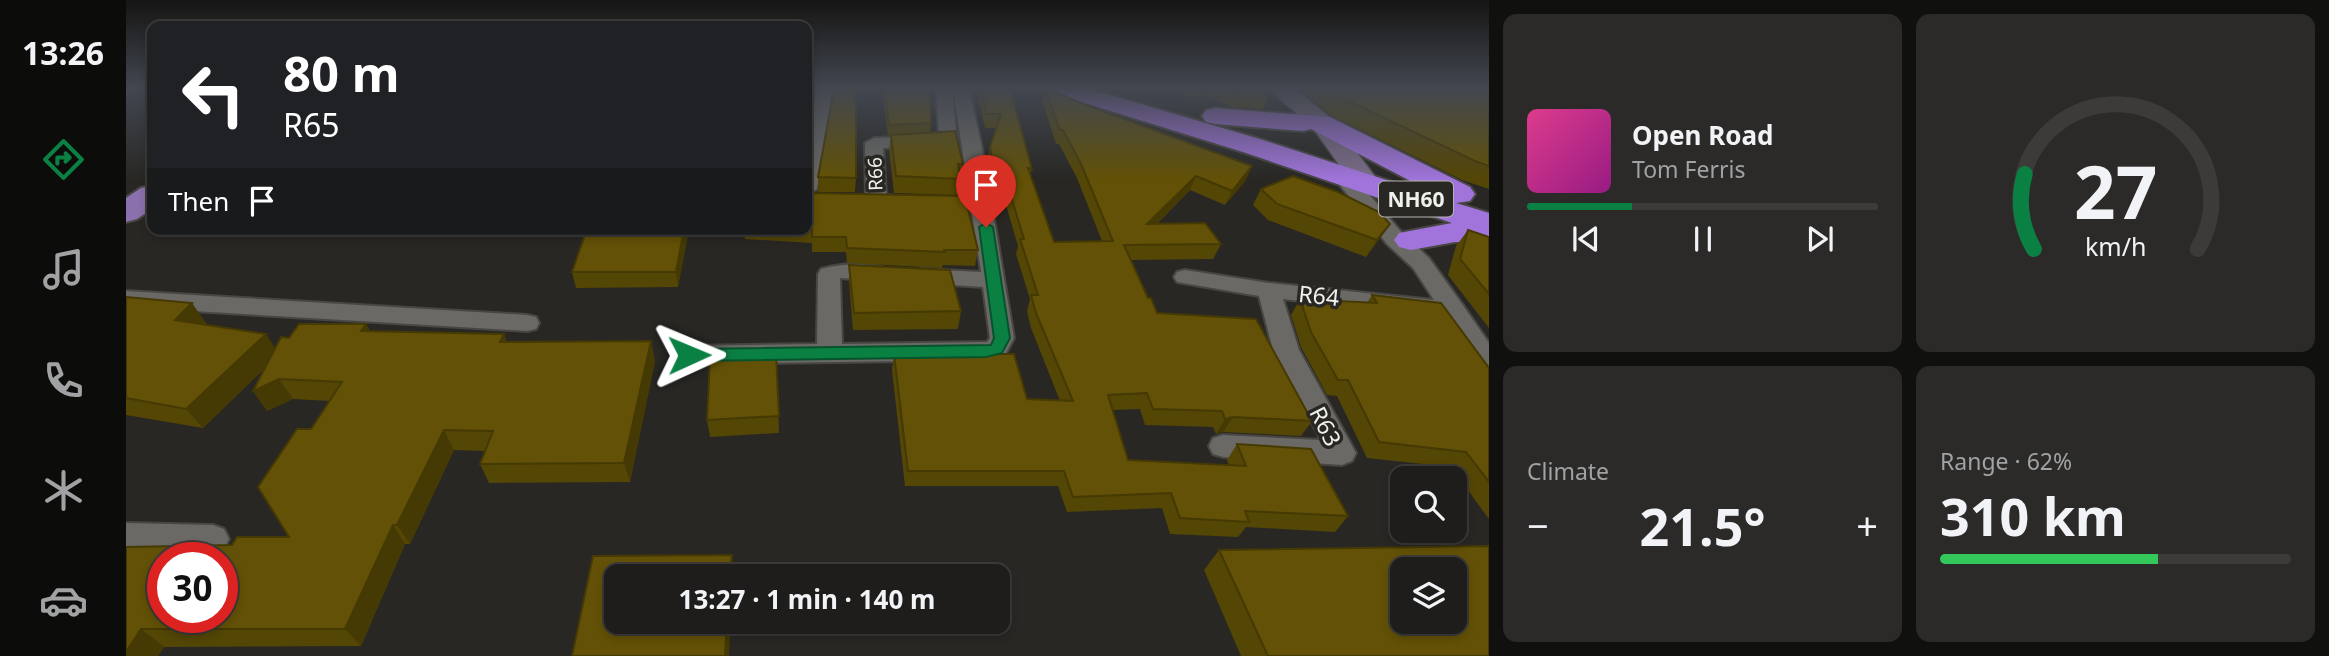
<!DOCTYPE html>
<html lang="en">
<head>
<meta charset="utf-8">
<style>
	body { margin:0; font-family:"Noto Sans",sans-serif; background:#2b2a28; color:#f1f3f6; height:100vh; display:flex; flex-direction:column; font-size:26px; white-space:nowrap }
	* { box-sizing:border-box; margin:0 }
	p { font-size:23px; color:#a1a2a3 }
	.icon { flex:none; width:38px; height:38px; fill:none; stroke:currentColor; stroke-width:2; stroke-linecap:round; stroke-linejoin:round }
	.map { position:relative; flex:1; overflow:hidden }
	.panel { display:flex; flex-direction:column; gap:14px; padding:14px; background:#10100f; width:840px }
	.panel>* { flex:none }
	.guide { position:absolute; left:21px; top:21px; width:665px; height:214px; border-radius:14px; box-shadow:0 4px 10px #0003,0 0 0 2px #3c3b3a; background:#202124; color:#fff; overflow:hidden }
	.fabs { position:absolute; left:1264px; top:466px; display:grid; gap:14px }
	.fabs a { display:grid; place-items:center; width:77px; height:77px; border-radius:14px; background:#1e1d1b; box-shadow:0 4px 10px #0003,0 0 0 2px #3c3b3a; font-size:35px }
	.speed { position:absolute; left:21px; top:542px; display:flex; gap:14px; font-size:35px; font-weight:700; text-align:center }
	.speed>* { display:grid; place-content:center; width:91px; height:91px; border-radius:50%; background:#1e1d1b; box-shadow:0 4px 10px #0003,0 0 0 2px #3c3b3a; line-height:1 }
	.speed .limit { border:10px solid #d22; background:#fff; color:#111 }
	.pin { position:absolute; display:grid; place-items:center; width:60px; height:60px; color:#fff; margin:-72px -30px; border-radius:50% 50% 50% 0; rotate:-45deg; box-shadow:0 0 7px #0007 }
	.pin .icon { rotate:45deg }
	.me { position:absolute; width:77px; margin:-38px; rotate:89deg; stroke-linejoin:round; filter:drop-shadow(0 0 5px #0008) }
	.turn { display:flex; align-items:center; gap:24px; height:147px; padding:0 21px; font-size:32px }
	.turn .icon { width:91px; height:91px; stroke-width:2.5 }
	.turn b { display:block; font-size:49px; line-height:60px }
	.then { display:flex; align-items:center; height:66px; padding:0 21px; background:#0003; gap:14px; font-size:26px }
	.big { font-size:52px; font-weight:700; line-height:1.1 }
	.panel .widget { flex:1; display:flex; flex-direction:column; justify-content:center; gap:10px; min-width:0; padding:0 24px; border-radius:14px; background:#2b2a28 }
	.panel .dial { align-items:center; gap:0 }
	.dial svg { height:182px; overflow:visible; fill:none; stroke:#3c3b3a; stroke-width:7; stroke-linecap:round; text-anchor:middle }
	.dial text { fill:#f1f3f6; stroke:none }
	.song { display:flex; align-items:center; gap:21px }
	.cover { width:84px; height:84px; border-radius:10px; background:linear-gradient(135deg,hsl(330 70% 55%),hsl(310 70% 35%)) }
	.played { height:7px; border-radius:4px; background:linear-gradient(90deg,#0b8043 30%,#3c3b3a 30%) }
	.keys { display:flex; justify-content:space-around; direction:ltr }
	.heat { display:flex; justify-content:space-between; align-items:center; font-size:38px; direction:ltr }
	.charge { height:10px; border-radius:5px; background:linear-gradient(90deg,#34c759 62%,#3c3b3a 0) }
	.panel .tiles { flex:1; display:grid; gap:14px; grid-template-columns:repeat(2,1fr) }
	.trip { position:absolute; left:478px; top:564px; width:406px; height:70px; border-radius:14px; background:#1e1d1b; box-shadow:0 4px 10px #0003,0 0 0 2px #3c3b3a; font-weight:700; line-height:70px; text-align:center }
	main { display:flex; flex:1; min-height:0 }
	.menu { display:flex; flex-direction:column; width:126px; justify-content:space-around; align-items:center; background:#0c0c0b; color:#a1a2a3 }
	.menu .icon { width:49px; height:49px }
	.menu .active { color:#0b8043 }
	.menu b { font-size:32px; color:#f1f3f6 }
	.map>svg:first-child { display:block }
</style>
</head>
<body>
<main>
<nav class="menu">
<b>13:26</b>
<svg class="icon active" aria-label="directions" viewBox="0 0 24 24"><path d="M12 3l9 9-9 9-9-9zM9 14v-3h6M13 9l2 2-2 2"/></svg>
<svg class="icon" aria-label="music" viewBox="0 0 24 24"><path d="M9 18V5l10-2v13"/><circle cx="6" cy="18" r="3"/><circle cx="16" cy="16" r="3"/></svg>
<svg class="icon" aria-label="phone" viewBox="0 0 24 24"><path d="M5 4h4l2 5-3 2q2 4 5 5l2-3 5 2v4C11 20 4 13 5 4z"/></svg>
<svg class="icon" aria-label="climate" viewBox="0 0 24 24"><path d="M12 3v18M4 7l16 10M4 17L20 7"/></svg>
<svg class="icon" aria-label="car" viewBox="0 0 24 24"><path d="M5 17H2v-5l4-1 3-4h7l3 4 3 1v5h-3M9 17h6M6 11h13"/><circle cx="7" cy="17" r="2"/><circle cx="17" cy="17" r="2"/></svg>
</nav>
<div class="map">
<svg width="1363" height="656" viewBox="0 0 1363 656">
	<rect width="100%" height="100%" fill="#282724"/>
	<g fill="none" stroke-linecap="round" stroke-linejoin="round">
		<g stroke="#474643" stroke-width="4">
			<g id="street">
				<path d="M691,89h16l-16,100 -10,6v-54z"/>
				<path d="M810,89h16l5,52 -9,5 -65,2 3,47 23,3 3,4 -3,4 -40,-1 -3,-4 -1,-58 9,-5 65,-2z"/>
				<path d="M827,89h16l13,59 32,190 -9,17 -19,5 -297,4 -9,-3 -4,-6 4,-6 9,-3 128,-2 1,-70 3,-5c21,-6 46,-6 68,0l3,5 -3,5 -8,2 -41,-3 2,66 145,-2 3,-4 -7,-51 -62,-4 -8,-2 -3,-5 3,-5 8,-2 60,3z"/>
				<path d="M1216,169l7,2 54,63 26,24 33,46 27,39v28l-9,-3 -34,-51 -163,-18 16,51 57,103 -4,8 -10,4 -119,-8 -10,-3 -4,-8 4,-8 10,-3 98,5 -48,-90 -14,-54 -82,-14 -3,-5 3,-5 8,-2 84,13 165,17 -21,-32 -26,-24 -52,-65 -3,-4z"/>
				<path d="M0,291l401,24 9,2 3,6 -3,6 -9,2 -401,-24z"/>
				<path d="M0,523l87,2 11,4 5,10 -5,10 -11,4 -87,-2z"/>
			</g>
		</g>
		<g stroke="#474643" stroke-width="3">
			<path id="secondary" d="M1143,89h26l36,29 49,65 -4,6 -10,2 -10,-2 -43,-61z"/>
		</g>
		<g stroke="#474643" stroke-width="4">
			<path id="primary" d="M26,186v23l-15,10 -11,3v-24l15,-10z"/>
		</g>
		<g stroke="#474643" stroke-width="4">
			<path id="highway" d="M926,89h38l173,51 182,59 -134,-70 -8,2 -88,-7 -9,-2 -4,-6 4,-6 9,-2 115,9 140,70 5,7 -5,7 -14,2 33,10v29h-34l-44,8 -12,-3 -5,-7 5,-7 53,-10 -209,-71 -187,-58z"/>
		</g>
		<use href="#street" fill="#6a6965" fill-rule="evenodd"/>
		<use href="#secondary" fill="#7a6c88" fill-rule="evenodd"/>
		<use href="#primary" fill="#8a70ac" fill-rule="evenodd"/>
		<use href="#highway" fill="#a074db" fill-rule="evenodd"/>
	</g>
	<g fill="#544605">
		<path d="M756,89h48l1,34 -1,9 33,32 -4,31 -65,-2 -5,-43 2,-15 -3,1z"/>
		<path d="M853,89h31l22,80 -2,5 24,68 48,-1 -25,-63 -18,-34h-3l-14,-44 2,-11h5l197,91 -21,25 -35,-15 -33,34 64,20 -8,15 -82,1 17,38 9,15 155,108 -11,15 -78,-4 -7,2 -3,-7 -68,-2 -5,-16 -27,1 15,50 101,5 -2,-5 10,-16 111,72 -13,16 -89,-5 -8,10 -68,-3 -8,-26 -95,4 -9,-26h-153l-13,-116 2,-16 133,45 33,2 -29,-73 -4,-17 3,-12 -14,-45 2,-8 -12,-41h-5l-8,-25h-3l-3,-18 3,-15 6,-19h-11l-7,-31z"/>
		<path d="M1039,89h93l11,7 -6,13 -30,-2 -31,-12 -6,4z"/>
		<path d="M1173,89h190v100l-27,-9 -131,-65z"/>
		<path d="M692,177l38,1 -1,14h-37z"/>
		<path d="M1135,189l129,35 -24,33 -98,-37 -15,-15z"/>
		<path d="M681,193l171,57 -3,16 -32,-1 -1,3 -95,-5 -1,-11h-34v-9l-67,-4 -1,-10h63z"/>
		<path d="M563,229l-11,58 -102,1 -4,-16z"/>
		<path d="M1342,230l21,7v91l-41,-53 8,-29z"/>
		<path d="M723,265l112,46 -3,18 -105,1 -4,-48z"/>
		<path d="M1246,295l101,53 16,20v151l-38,-52 -84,-9 -30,-62 -10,-1 -26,-48 -10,-32 9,-16 67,4z"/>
		<path d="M0,297l80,26 -2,2 71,23 14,-10 77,-14 4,7 137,11 144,-1 4,20 -25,121 -141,1 -9,-19 5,-13 -31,-1 -44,94h-5l-44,102 -197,1 -6,9h-32v-109l106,-2 57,-8 22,-108 19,-28 -37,-2 -26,12 -14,-20 12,-23 -62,60 -77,-13z"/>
		<path d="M650,353l3,80 -69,4 -3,-17z"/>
		<path d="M1093,550l270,106h-248l-37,-86z"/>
	</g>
	<g fill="#453904">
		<path d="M687,89h3l-9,42v-14z"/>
		<path d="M1074,89h5l-3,6 -6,4z"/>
		<path d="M1126,166l-6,14 -21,25 7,-14z"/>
		<path d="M1070,176l-6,14 -49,49 6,-15z"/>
		<path d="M1264,224l-11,16 -13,17 11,-17z"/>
		<path d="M558,229h5l-11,58 -2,-15z"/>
		<path d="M66,303l14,20 -16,17 -15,-20z"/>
		<path d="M240,324l10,19 -15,-12z"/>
		<path d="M140,334l13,20 -76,74 -17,-19z"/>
		<path d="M378,334l7,19 -11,-11z"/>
		<path d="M525,341l4,20 -25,121 -6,-19z"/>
		<path d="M153,379l14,20 -26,12 -14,-20z"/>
		<path d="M1107,417l-10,15 -7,2 9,-15z"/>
		<path d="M318,430l10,20 -44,94 -13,-19z"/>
		<path d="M267,525l12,19 -44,102 -16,-17z"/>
		<path d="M606,555l2,20 -4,1z"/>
		<path d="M601,621h4l-2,35h-4z"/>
		<path d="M15,629l23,18 -6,9h-32v-4z"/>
	</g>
	<g fill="#625106" stroke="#453904" stroke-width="2" fill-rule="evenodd">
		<path d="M681,89h6l-6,28z"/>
		<path d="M708,89h22v89l-38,-1z"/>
		<path d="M758,89h46l1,34 -42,2z"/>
		<path d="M855,89h29l22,80 -4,-1 26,74 59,-1 -32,-77 -18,-34h-3l-15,-41h4l34,15 169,62 -20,25 -36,-15 -49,48 58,-1 16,21 -97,1 24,53h3l6,15 99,6 56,102 -79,-4 -8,2 -3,-8 -69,-2 -6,-16 -39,2 20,65 118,6 -9,-22 74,5 37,67 -103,-5 4,11 -69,-4 -9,-25 -98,4 -9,-26h-156l-14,-117h120l13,45 46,2 -37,-88 -5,-18h7l-18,-56h4l-15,-49h-5l-8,-24h-3l-3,-19 11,-33h-14z"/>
		<path d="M1098,89h34l11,7 -31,-2z"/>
		<path d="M1204,89h159v77l-14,-5 -135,-64z"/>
		<path d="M829,131l8,33h-5l3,15 -65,-3 -5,-41z"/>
		<path d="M1167,176l45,16 41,20 11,12 -13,16 -100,-36 -16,-15z"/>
		<path d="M681,193l158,3 13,54h-34l1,2 -98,-4 -1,-11h-34v-9h-5z"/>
		<path d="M461,229h97l-8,43h-104z"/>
		<path d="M1342,230l21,7v57l-29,-35z"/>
		<path d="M723,265l101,5 11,41 -107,2z"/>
		<path d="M1246,295l69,8 48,65v114l-23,-30 -87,-10 -31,-62h-10l-27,-48 -11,-33 77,4z"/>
		<path d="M0,297l66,6 -17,17 91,14 -80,75 -60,-11z"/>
		<path d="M173,324h67l-5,7 143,3 -4,8 151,-1 -27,122 -144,1 13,-33 -49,-1 -47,95h-4l-48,104h-204l-15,23v-105l106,-2 5,-8h52l-31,-50 39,-58h14l31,-47 -63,-3 -26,12 28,-54 8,1zM37,558h59v60h-59z"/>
		<path d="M650,353l3,63 -72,4 3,-64z"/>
		<path d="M1363,546v110h-221l-49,-106zM1276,569h52v52h-52z"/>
		<path d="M606,555l-2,21h-114v45h111l-2,35h-153l21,-100z"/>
	</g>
	<linearGradient id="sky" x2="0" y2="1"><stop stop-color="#161514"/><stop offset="0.49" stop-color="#424750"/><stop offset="1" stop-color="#424750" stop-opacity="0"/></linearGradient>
	<rect width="1363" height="180" fill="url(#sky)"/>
	<path fill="#0b8043" stroke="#07532c" stroke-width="2" d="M860,223l7,4 17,111 -8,15 -16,4 -297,4 -9,-6 9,-6 302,-4 3,-7 -15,-111z"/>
	<g text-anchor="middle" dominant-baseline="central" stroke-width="7" stroke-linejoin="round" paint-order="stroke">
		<g font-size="19" fill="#f0f0ed" stroke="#282724">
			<text transform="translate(749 174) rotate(-92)">R66</text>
		</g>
		<rect fill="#282724" stroke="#b4b4b1" stroke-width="2" x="1253" y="181.5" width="74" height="35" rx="5"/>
		<g font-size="21" font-weight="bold" fill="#f0f0ed">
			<text x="1290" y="199">NH60</text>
		</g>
		<g font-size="23" fill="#f0f0ed" stroke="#282724">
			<text transform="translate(1193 295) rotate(6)">R64</text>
			<text transform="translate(1200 426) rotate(63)">R63</text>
		</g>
	</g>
</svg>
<div class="fabs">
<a><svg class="icon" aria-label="search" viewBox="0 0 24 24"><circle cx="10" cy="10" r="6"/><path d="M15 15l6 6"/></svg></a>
<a><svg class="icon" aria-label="layers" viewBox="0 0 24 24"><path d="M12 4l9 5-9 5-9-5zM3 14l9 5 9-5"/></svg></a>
</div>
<div class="speed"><div class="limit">30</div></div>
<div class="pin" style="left:860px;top:227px;background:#d93025"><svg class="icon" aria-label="arrive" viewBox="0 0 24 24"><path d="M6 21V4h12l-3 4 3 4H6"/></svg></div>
<svg class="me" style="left:563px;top:355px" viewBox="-20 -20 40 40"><path d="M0-17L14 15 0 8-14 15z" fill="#0b8043" stroke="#fff" stroke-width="4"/></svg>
<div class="trip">13:27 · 1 min · 140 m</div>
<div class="guide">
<div class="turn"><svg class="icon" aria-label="left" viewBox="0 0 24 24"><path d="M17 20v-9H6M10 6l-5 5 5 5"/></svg><div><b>80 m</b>R65</div></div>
<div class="then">Then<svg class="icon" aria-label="arrive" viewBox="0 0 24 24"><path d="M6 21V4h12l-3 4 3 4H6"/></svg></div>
</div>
</div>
<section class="panel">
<div class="tiles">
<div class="widget">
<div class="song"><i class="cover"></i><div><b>Open Road</b><p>Tom Ferris</p></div></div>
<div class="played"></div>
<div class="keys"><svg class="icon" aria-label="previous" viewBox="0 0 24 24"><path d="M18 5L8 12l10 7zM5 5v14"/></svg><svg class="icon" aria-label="pause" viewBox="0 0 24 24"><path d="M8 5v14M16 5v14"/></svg><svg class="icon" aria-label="next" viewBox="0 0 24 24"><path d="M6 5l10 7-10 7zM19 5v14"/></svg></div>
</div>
<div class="widget dial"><svg viewBox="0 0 100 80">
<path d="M14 69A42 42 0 1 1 86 69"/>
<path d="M14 69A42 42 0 0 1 10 36" stroke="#0b8043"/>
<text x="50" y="56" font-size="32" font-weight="700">27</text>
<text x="50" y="72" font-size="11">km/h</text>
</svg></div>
<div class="widget"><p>Climate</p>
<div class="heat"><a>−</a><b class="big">21.5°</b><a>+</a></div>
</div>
<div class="widget"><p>Range · 62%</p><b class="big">310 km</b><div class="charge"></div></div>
</div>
</section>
</main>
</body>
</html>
